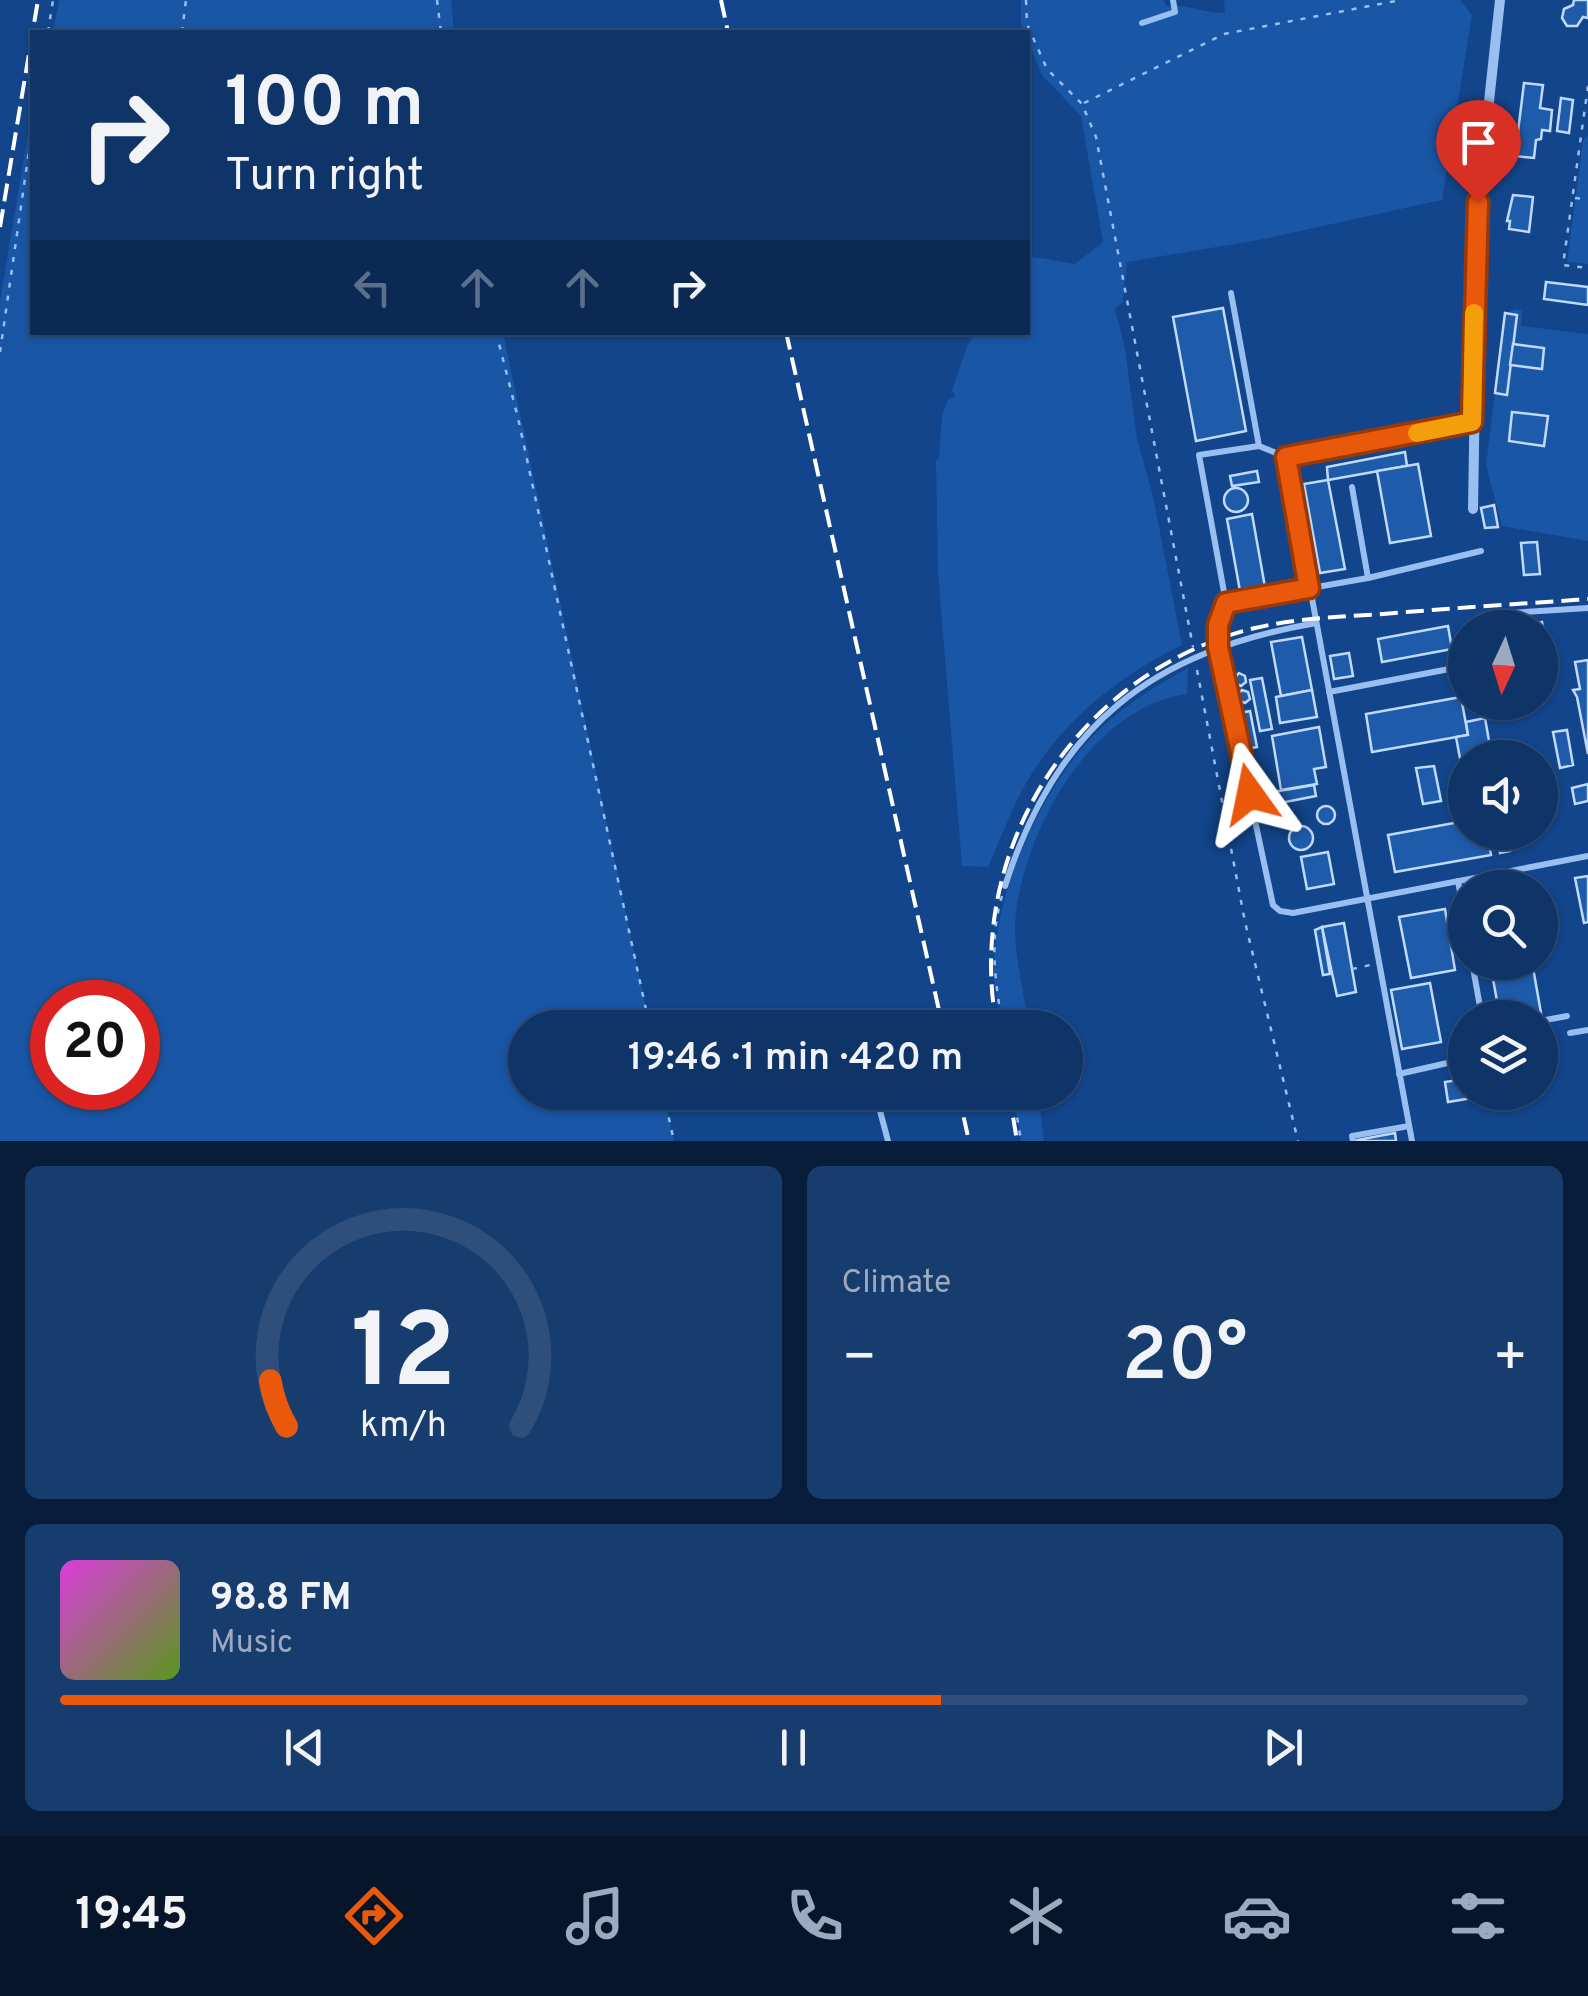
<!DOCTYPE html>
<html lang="en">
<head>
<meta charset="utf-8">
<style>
	body { margin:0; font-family:Overpass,sans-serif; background:#173c6e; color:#f1f3f6; height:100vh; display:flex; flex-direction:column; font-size:38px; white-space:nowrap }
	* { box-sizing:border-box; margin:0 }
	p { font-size:32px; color:#9baac0 }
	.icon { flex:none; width:55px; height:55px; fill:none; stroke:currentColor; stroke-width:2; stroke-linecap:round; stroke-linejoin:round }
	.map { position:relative; height:1141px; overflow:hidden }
	.side { display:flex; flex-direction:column; gap:25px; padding:25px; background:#081d39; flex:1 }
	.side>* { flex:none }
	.banner { position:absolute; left:30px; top:30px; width:1000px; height:305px; border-radius:0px; box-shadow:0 2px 8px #0004,0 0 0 2px #2e4f7c; background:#0e3468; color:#f1f3f6; overflow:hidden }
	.needle { width:65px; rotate:184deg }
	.controls { position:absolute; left:1448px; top:610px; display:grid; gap:20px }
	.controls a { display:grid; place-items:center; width:110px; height:110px; border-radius:50%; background:#0e3468; box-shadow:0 2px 8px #0004,0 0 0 2px #2e4f7c; font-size:50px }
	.speed { position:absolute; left:30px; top:980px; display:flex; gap:20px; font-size:50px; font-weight:700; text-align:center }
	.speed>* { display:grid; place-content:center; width:130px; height:130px; border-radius:50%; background:#0e3468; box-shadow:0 2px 8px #0004,0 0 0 2px #2e4f7c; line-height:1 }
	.speed .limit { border:15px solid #d22; background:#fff; color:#111 }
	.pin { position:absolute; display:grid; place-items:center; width:85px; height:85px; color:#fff; margin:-102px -42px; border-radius:50% 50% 50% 0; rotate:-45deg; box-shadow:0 0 10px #0007 }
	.pin .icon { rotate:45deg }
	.me { position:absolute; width:110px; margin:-55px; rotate:348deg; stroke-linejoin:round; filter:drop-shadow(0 0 8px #0008) }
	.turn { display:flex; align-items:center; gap:35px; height:210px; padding:0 30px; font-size:45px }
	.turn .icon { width:130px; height:130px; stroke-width:2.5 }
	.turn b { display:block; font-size:70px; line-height:85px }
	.lanes { display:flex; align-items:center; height:95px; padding:0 30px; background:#0003; justify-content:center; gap:50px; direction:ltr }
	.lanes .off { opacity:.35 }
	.big { font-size:75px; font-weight:600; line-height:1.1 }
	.side .card { flex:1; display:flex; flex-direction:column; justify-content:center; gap:15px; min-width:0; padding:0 35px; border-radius:15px; background:#173c6e }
	.side .dial { align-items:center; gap:0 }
	.dial svg { height:260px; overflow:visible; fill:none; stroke:#2e4f7c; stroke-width:7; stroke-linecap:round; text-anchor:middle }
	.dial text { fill:#f1f3f6; stroke:none }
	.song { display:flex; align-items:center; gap:30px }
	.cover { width:120px; height:120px; border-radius:15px; background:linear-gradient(135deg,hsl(300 70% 55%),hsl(90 70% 35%)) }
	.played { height:10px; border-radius:5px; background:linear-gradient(90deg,#ea580c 60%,#2e4f7c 60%) }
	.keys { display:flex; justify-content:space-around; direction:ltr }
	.heat { display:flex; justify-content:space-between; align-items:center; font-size:55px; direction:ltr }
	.side .tiles { flex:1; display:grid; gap:25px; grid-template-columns:1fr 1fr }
	.card:last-child { grid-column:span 2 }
	.trip { position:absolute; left:508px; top:1010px; width:575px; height:100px; border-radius:50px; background:#0e3468; box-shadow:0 2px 8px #0004,0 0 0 2px #2e4f7c; font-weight:600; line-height:100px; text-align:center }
	.tab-bar { display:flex; height:160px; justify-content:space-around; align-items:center; background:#06152a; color:#9baac0 }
	.tab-bar .icon { width:70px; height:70px }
	.tab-bar .on { color:#ea580c }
	.tab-bar b { font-size:45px; color:#f1f3f6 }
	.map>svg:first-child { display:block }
</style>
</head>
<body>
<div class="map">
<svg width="1588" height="1141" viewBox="0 0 1588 1141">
	<rect width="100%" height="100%" fill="#12458b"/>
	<g fill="#1956a6" fill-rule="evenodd">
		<path d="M59,0h392l3,32h-401z"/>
		<path d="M1021,0h143l2,6c22,-2 37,7 59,7l-1,-13h236l12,15 -30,185 -183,40 -132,22 -4,40 -8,7 10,39 12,91 16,57 29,149c-61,30 -115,72 -151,130 -18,28 -29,62 -43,92l-26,-1 -24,-294 -2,-111 3,-4 3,-42 6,-15 7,-4 -3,-6 16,-46 8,-11 52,-1v-76l47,8 28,-22 -22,-126 -39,-41 -14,-34v-9h-4l-3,-7z"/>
		<path d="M31,116l1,216 471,1 147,694 -125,1v64l138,1 11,48h-674v-840zM52,1002h86v86h-86z"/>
		<path d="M1588,135v129l-21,-2 16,-121z"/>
		<path d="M1516,309l6,2 -1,15 67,8v207l-86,-15 -16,-61 19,-152z"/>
		<path d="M1188,668l-1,26c-94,13 -160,131 -171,218 -4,37 8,79 13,115h-26c-3,-17 -9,-36 -9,-53 -2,-79 49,-190 105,-244 26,-25 58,-45 89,-62z"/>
		<path d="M1013,1093h25l6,48h-23z"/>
	</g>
	<g fill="#1f5bab" stroke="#c0dafc" stroke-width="2.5">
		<path d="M1574,0h14v18l-5,-1 -6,9h-10l-5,-8 2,-9 9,-4z"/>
		<path d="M1524,83l19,2 -3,23 12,2 -2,21 -8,-1 -1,9 -5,1 -2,18 -19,-2z"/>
		<path d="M1561,98l12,2 -4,33 -12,-2z"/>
		<path d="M1513,195l20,2 -4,35 -20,-3 1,-8h-3z"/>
		<path d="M1546,282l42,5v18l-44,-6z"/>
		<path d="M1223,308l23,123 -50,10 -23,-124z"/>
		<path d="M1505,313l12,2 -10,80 -12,-2z"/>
		<path d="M1513,344l31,4 -2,21 -32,-4z"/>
		<path d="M1512,412l36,4 -4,30 -35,-5z"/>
		<path d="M1405,452l2,14 -79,14 -1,-13z"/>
		<path d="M1418,464l13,72 -41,7 -13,-72z"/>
		<path d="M1257,471l2,11 -27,4 -2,-10z"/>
		<path d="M1328,480l17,89 -25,4 -16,-89z"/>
		<circle cx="1236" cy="500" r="12"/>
		<path d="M1494,505l4,22 -13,1 -4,-20z"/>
		<path d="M1252,514l13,73 -25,4 -13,-72z"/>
		<path d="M1537,542l3,32 -16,1 -3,-32z"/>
		<path d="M1527,622l1,3 14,-3 4,21 -6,1v-16h-22l-1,-4z"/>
		<path d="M1448,626l4,23 -70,13 -4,-23z"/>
		<path d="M1302,637l10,53 -31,6 -10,-54z"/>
		<path d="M1349,653l4,23 -19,3 -4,-23z"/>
		<path d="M1588,660v94l-11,-57 -4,-7 7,-1 -5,-27z"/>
		<path d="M1239,673l6,3 1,6 -5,4 -5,-2 -1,-7z"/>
		<path d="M1262,678l10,51 -12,2 -10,-51z"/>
		<path d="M1242,690l6,2 2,7 -5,4 -6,-3 -1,-6z"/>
		<path d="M1312,690l5,27 -37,6 -4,-26z"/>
		<path d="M1461,697l7,38 -96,17 -6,-38z"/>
		<path d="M1250,711l7,36 -10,2 -7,-36z"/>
		<path d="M1485,718l7,40h-27v27l-9,-48 12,-2 -2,-13z"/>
		<path d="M1319,727l7,40 -12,2 3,15 -36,6 -9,-54z"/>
		<path d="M1567,730l6,35 -13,3 -7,-36z"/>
		<path d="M1434,766l7,35 -18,3 -7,-36z"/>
		<path d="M1588,784v17l-13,3 -3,-16z"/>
		<path d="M1314,785l2,11 -41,8 -2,-12z"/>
		<circle cx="1326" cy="815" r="9"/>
		<path d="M1465,821v11h22l4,23 -96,17 -7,-37z"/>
		<circle cx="1301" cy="838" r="12"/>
		<path d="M1507,835l3,16 -10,2 -3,-16z"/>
		<path d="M1328,852l6,32 -27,5 -6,-32z"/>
		<path d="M1588,876v46l-4,1 -9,-45z"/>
		<path d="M1445,909l10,61 -44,8 -12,-61z"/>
		<path d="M1344,923l12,69 -19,4 -15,-69z"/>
		<path d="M1322,927l8,47 -7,1 -8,-45z"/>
		<path d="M1490,962h42l9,51 -41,5z"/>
		<path d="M1430,983l11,59 -39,7 -11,-59z"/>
		<path d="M1465,1079v13h43l-60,10 -3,-20z"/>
		<path d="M1395,1133l1,8h-39v-1z"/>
	</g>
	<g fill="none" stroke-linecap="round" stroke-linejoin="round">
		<g stroke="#99bff1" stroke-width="2.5" stroke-dasharray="5 8" stroke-linecap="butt">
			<path d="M437,0l4,32"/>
			<path d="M1026,0l1,24 20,45 35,35 14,33 97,510"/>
			<path d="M48,32l5,-32"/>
			<path d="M182,32l4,-32"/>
			<path d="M1588,86l-25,179 25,3"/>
			<path d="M1084,103l140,-69 177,-34"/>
			<path d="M1575,198l13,1"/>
			<path d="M496,332l22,86 132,610"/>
			<path d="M0,352l32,-222"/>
			<path d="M1197,670l48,252 53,219"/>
			<path d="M1002,896c-13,44 -7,86 1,132"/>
			<path d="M1352,969l18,-4"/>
			<path d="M663,1092l11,49"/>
			<path d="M1013,1092l8,49"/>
		</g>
		<g stroke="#99bff1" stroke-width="6">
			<path d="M1142,23l33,-11 -2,-12"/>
			<path d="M1231,293l28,153 27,11 187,-35"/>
			<path d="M1259,446l-60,9 27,148 142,-25"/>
			<path d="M1286,457l126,684"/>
			<path d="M1352,487l16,91 113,-27"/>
			<path d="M1226,603l-8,22v22l55,258 7,6 13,2 295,-57"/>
			<path d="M1493,614l95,-6"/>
			<path d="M1329,692l136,-26"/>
			<path d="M1458,881l7,40"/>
			<path d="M1005,886c52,-162 146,-234 311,-263"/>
			<path d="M1472,962l10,56"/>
			<path d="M1540,1021l27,-5"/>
			<path d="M1570,1033l18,-3"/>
			<path d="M1399,1074l66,-15"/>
			<path d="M875,1092l13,49"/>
			<path d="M1353,1141l-1,-5 57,-10"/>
		</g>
		<path stroke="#99bff1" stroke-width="10" d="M1473,509l5,-306 22,-203"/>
		<g stroke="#fff" stroke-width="4" stroke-dasharray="18 8" stroke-linecap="butt">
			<path d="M721,0l7,32"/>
			<path d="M0,227l38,-227"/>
			<path d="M786,332l157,696"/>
			<path d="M997,1028c-34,-179 81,-357 258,-400 42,-10 85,-11 128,-14 69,-6 137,-10 205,-15"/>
			<path d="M958,1092l11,49"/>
			<path d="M1009,1092l8,49"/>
		</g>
	</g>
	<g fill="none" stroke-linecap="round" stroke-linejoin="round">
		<g stroke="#983908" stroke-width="25">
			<path id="route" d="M1250,794l-32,-147v-22l8,-22 83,-15 -23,-131 186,-35 6,-220"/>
		</g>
		<use href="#route" stroke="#ea580c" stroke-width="18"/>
		<path stroke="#f59e0b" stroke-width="18" d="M1417,433l55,-11 2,-109"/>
	</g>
</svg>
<div class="controls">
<a><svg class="needle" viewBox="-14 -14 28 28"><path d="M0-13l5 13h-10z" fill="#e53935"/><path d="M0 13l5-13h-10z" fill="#9baac0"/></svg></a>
<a><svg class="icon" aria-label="sound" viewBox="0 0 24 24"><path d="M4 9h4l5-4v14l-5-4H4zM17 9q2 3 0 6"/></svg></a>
<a><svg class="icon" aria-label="search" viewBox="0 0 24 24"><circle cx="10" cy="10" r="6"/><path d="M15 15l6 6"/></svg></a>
<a><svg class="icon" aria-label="layers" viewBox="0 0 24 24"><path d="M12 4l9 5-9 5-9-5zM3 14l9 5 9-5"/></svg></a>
</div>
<div class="speed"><div class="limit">20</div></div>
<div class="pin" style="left:1478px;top:202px;background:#d93025"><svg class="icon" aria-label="arrive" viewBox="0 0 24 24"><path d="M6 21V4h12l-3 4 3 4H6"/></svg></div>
<svg class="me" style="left:1250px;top:794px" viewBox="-20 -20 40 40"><path d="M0-17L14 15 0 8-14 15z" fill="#ea580c" stroke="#fff" stroke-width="4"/></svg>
<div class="trip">19:46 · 1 min · 420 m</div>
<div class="banner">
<div class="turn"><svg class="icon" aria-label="right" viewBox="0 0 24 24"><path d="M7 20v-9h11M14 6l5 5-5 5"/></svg><div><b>100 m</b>Turn right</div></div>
<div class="lanes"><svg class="icon off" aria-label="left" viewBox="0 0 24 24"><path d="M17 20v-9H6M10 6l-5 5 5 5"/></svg><svg class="icon off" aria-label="ahead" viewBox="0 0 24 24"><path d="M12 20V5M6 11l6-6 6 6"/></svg><svg class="icon off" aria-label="ahead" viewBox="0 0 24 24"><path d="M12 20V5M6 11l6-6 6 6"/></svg><svg class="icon" aria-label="right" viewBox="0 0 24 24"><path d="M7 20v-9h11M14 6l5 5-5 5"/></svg></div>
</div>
</div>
<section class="side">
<div class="tiles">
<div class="card dial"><svg viewBox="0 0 100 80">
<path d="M14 69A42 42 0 1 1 86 69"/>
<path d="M14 69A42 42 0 0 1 9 55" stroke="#ea580c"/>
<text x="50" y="56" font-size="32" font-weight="700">12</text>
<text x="50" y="72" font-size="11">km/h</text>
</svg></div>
<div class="card"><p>Climate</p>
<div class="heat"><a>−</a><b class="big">20°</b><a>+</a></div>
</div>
<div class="card">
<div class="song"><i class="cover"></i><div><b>98.8 FM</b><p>Music</p></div></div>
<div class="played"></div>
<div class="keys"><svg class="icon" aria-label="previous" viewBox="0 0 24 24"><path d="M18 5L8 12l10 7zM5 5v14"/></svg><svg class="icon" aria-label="pause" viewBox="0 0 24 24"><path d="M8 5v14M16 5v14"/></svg><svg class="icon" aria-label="next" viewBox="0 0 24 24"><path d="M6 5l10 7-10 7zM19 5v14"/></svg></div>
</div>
</div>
</section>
<nav class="tab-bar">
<b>19:45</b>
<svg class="icon on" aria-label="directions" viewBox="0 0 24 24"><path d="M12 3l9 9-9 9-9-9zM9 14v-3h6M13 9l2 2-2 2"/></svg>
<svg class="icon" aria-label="music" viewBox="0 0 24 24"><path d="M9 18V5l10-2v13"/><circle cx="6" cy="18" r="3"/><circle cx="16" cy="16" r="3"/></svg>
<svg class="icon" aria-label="phone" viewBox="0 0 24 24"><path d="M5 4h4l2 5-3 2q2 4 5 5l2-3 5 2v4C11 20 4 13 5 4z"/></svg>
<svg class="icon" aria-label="climate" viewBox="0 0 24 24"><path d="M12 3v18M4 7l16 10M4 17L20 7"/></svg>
<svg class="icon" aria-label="car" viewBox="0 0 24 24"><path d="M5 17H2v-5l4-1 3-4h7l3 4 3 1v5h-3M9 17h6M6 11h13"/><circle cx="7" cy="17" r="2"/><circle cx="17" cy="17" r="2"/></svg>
<svg class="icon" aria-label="filters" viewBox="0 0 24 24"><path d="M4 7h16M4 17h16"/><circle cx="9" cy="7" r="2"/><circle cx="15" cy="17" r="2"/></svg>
</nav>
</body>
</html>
